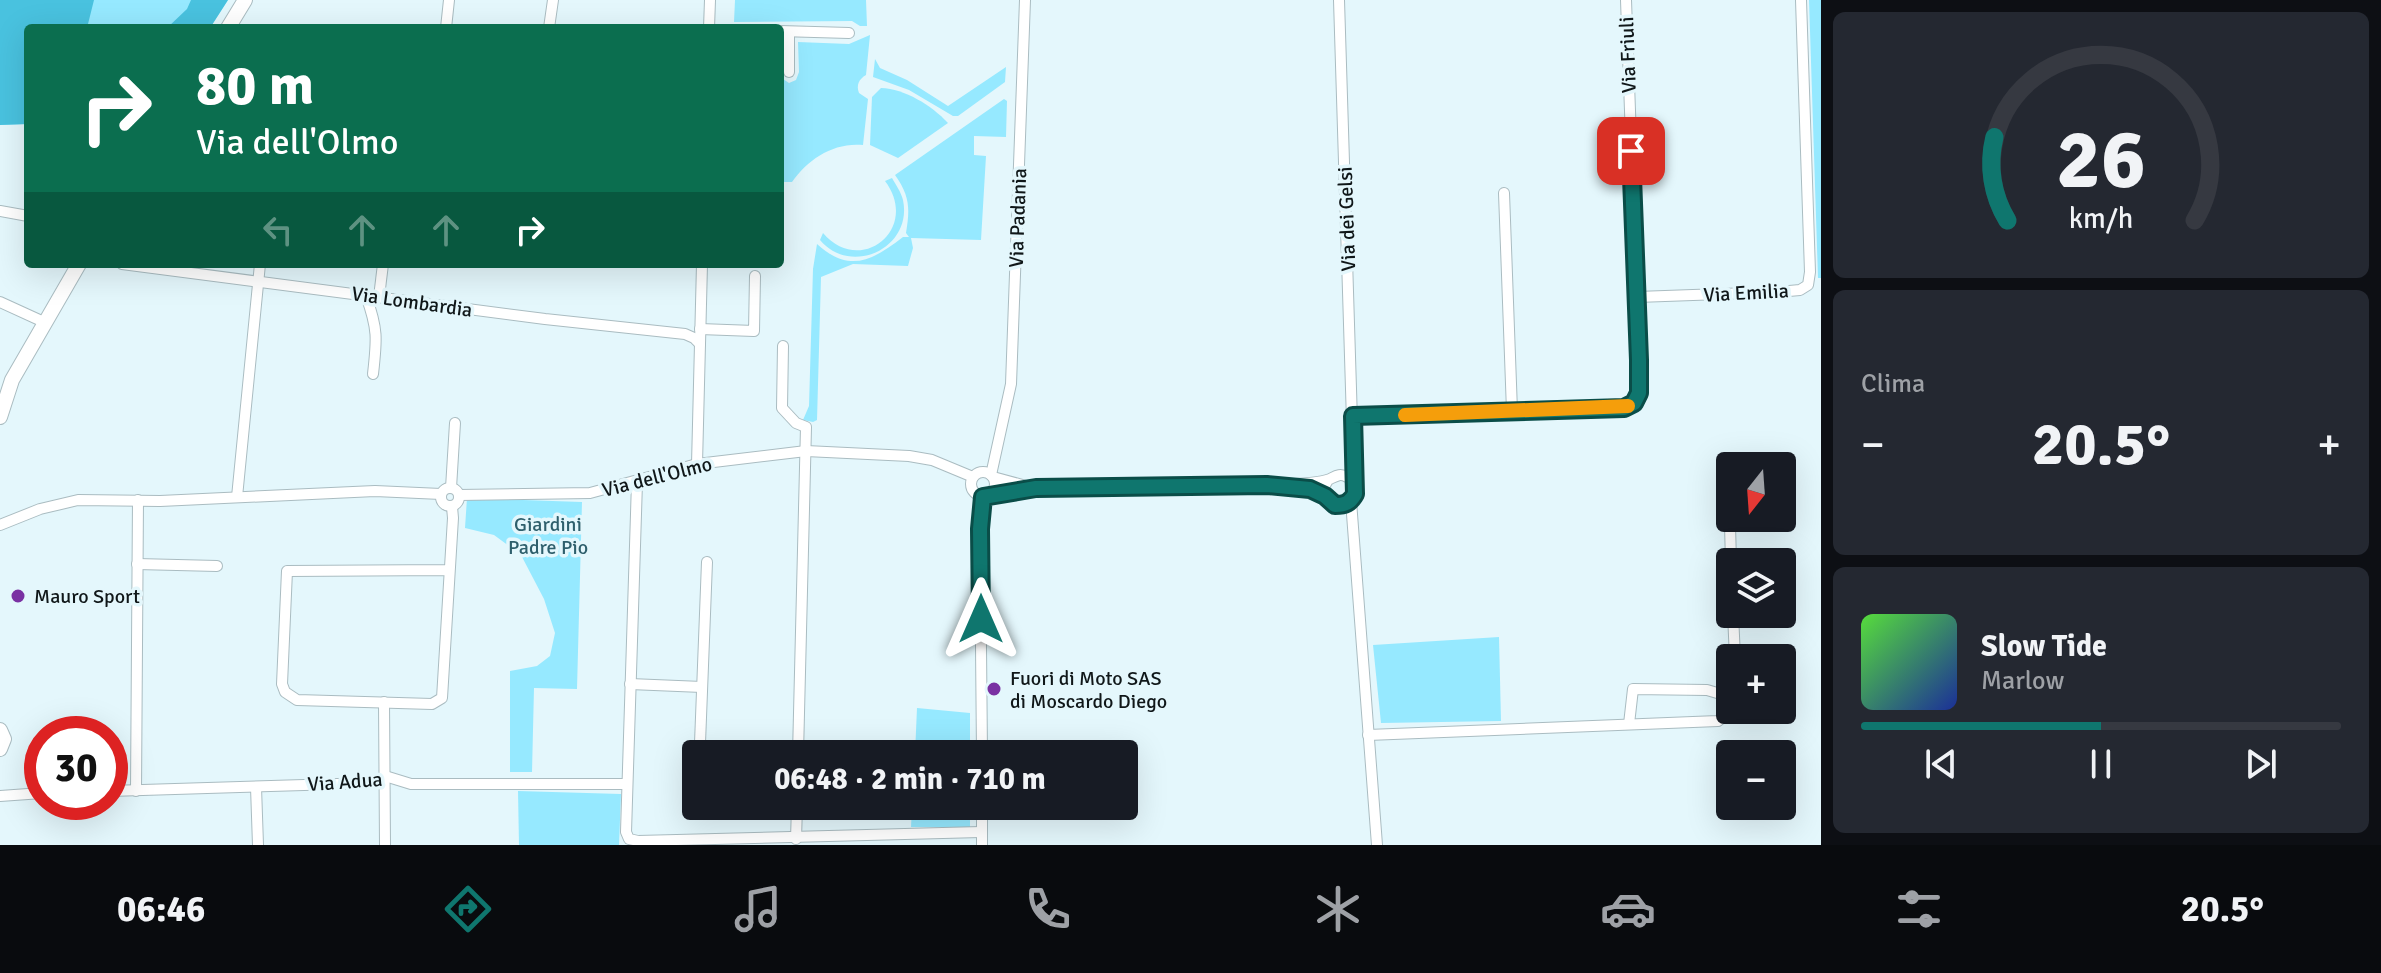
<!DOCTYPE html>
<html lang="it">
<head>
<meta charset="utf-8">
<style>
	body { margin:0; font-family:Signika,sans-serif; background:#242831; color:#f1f3f6; height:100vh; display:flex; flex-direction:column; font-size:30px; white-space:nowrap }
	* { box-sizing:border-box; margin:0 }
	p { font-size:26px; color:#9ea1a6 }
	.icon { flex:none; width:44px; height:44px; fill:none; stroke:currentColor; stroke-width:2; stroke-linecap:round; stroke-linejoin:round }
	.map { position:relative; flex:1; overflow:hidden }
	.details { display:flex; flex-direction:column; gap:12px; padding:12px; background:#0d0f14; width:560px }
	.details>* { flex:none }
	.guide { position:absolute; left:24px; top:24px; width:760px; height:244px; border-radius:8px; box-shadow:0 8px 32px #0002; background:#0b6e4f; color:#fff; overflow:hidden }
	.needle { width:52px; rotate:197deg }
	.controls { position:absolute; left:1716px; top:452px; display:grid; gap:16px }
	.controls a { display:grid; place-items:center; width:80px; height:80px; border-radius:8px; background:#171b24; box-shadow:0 8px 32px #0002; font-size:40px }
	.speed { position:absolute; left:24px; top:716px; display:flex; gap:16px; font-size:40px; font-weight:700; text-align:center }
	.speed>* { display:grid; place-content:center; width:104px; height:104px; border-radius:50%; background:#171b24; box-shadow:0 8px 32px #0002; line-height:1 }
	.speed .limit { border:12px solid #d22; background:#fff; color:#111 }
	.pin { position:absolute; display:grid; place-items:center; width:68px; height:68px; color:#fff; margin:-34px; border-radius:16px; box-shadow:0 4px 12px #0006 }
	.me { position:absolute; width:88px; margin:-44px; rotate:0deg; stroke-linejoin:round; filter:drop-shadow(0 0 6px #0008) }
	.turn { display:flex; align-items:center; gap:28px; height:168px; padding:0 40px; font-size:36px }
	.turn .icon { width:104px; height:104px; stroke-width:2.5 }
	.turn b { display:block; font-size:56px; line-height:68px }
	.lanes { display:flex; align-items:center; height:76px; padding:0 40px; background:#0003; justify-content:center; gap:40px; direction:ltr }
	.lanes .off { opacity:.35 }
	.big { font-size:60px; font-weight:700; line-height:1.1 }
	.details .tile { flex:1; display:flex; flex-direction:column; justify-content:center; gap:12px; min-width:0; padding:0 28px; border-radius:12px; background:#242831 }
	.details .dial { align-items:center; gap:0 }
	.dial svg { height:208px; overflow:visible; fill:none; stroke:#363941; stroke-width:7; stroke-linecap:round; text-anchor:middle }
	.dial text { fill:#f1f3f6; stroke:none }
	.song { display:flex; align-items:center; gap:24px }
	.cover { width:96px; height:96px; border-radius:12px; background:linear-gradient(135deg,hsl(110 70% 55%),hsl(230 70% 35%)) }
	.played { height:8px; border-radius:4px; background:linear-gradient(90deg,#0f766e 50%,#363941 50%) }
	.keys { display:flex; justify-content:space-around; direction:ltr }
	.heat { display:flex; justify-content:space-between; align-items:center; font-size:44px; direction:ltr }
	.trip { position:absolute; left:682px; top:740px; width:456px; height:80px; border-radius:8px; background:#171b24; box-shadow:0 8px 32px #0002; font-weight:700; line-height:80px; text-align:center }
	.dock { display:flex; height:128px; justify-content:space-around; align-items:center; background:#090b0e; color:#9ea1a6 }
	.dock .icon { width:56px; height:56px }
	.dock .current { color:#0f766e }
	.dock b { font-size:36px; color:#f1f3f6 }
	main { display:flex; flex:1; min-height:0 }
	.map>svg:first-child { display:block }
</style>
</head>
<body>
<main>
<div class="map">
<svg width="1821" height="845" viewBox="0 0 1821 845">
	<rect width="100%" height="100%" fill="#e4f7fc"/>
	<g fill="#96e9ff">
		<path d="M0,0h228l-18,28h-182v96l-28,1z"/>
		<path d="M735,0h131l1,26h-7l-8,-5 -118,1z"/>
		<path d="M1809,0h12v278h-3z"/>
		<path d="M870,35l-4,40c-7,4 -10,10 -7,18l9,6 -5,46c-29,-3 -55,14 -71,37h-12v-109l3,6 6,4 7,-3 3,-8 -1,-30 51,2z"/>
		<path d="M875,59l5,9 27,12 41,26 58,-39 -1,15 -47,34h-5l-44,-26 -36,-13z"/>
		<path d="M881,88c24,1 50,17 67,35l-50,35 -28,-13 2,-48z"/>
		<path d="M1004,99l3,2 -1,36 -32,-1v19l12,1 -5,84 -70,-2 2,10 -5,18 -55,-2 -32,13 -4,143 -4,2 -10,-2 6,-14 4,-137 4,-25c33,30 56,16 86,-7h6l-3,-4c4,-24 4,-37 -11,-58z"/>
		<path d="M892,178c4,7 9,14 11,22 10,48 -52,77 -83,40l3,-7c37,44 98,-4 62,-52z"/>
		<path d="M467,498l115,4 -5,187 -43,-1 -2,84h-22v-101l27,-5 13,-10 5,-23 -11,-34 -23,-44 -27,-20 -29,-7z"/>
		<path d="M1499,637l2,84 -120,2 -8,-78z"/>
		<path d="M917,708l53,5v41h-55z"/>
		<path d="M518,791l103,3 -2,51h-100z"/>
		<path d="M912,806h58v21h-59z"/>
	</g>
	<g fill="#49c2df">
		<path d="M0,0h94l-7,28h-59v96l-28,1z"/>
		<path d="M191,0h37l-18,28h-43l20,-19z"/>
	</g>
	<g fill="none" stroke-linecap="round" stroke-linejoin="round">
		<g stroke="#aabcc1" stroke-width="12">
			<g id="minor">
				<path d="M1339,0l15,486"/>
				<path d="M446,28l3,-28"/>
				<path d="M549,28l4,-28"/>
				<path d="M709,28l1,-28"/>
				<path d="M780,31l69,2"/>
				<path d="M789,32v40"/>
				<path d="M1504,193l8,218"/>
				<path d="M0,211l28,5"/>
				<path d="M122,264l423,55 140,15 9,4 6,6"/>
				<path d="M366,296c12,33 11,43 7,78"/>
				<path d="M379,297l4,-33"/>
				<path d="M1637,297l140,-5 23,-2 8,-5 2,-13 -9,-272"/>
				<path d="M0,302l46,21"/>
				<path d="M700,329l54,2 1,-55"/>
				<path d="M783,346l-1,62 14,15 10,4 -8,327"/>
				<path d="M1353,416l271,-8 10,-5 5,-10v-33l-13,-360"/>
				<path d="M697,464l5,-200"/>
				<circle cx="983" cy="484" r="12"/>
				<path d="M991,475l20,-91 14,-384"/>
				<path d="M993,477l33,9"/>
				<path d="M637,482l-11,350 3,7 9,2 343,-9"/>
				<path d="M1293,487l17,2 15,7"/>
				<circle cx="450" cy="497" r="9"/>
				<path d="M451,488l4,-65"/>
				<path d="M459,495l131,-2 107,-29 109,-13 103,5 23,4 41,17"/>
				<path d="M989,495c90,-16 184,-6 274,-10 18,-1 51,0 67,-6 6,-3 10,-6 17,-2 14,7 7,22 -4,28l-14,-3 -5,-15 4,-7"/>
				<path d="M237,497l23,-233"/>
				<path d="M1351,501l26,344"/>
				<path d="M0,525l40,-16 38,-9 82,1 215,-10 66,3"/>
				<path d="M1730,525l1,37"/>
				<path d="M707,562l-7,181 5,7 31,4"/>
				<path d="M137,564l80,2"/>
				<path d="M449,570l-162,1 -5,113 3,8 12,8 135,4 10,-6 11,-180 -1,-11"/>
				<path d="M1733,614l2,44"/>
				<path d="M630,684l72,3"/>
				<path d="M1730,685c-10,7 -7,19 -2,28 12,6 17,6 27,-3"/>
				<path d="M384,702l1,143"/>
				<path d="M1629,724l4,-35 74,1 17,5"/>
				<path d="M1368,735l350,-14 10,-8"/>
				<path d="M982,754l-2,-214 3,-43"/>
				<path d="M256,787l2,58"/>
				<path d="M110,791l261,-8 14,-7 26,8h216"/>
				<path d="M136,791l2,-291"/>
				<path d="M0,796l42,-3"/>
				<path d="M982,806v39"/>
				<path d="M796,839l1,-33"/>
			</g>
		</g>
		<g stroke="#aabcc1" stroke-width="16">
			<g id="major">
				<path d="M228,28l17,-28"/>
				<path d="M0,417l12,-37 67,-116"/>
				<path d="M0,730l4,9 -4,10"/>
			</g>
		</g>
		<use href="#minor" stroke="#fff" stroke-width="10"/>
		<use href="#major" stroke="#fff" stroke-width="14"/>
	</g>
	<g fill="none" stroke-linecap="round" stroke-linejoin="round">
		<g stroke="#0a4d48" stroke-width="20">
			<path id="route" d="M981,619l-1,-90 3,-32 53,-9 231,-3 43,4 15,7 10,9c10,0 15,-2 20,-11l-2,-78 271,-8 10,-5 5,-10v-33l-8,-209"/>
		</g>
		<use href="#route" stroke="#0f766e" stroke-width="14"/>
		<path stroke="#f59e0b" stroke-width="14" d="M1405,415l223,-9"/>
	</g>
	<g fill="#7a31a3" stroke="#e4f7fc" stroke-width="3">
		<circle cx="18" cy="596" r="8"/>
		<circle cx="994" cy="689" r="8"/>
	</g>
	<g text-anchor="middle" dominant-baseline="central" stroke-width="7" stroke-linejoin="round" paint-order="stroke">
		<g font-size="20" fill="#101719" stroke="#e4f7fc">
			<text transform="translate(1628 55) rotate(-92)">Via Friuli</text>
			<text transform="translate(1018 218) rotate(-88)">Via Padania</text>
			<text transform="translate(1347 219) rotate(-92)">Via dei Gelsi</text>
			<text transform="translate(1746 293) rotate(-3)">Via Emilia</text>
			<text transform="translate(412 302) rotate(8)">Via Lombardia</text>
			<text transform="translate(657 477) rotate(-14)">Via dell'Olmo</text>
			<text transform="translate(345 782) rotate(-4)">Via Adua</text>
		</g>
		<g font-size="20" fill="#2e5f6c" stroke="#e4f7fc">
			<text x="548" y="524">Giardini<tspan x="548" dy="23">Padre Pio</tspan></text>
		</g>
		<g font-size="20" fill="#101719" stroke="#e4f7fc" text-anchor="start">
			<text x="34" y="596">Mauro Sport</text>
			<text x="1010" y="678">Fuori di Moto SAS<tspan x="1010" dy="23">di Moscardo Diego</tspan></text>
		</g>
	</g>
</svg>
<div class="controls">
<a><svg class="needle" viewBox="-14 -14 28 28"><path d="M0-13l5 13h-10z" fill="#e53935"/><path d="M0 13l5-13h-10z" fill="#9ea1a6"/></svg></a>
<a><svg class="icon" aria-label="layers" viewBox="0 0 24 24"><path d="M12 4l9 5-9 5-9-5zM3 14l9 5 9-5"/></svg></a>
<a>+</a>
<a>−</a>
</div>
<div class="speed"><div class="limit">30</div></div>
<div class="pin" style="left:1631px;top:151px;background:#d93025"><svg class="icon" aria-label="arrive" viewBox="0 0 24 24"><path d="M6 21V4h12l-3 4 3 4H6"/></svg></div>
<svg class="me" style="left:981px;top:619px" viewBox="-20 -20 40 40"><path d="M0-17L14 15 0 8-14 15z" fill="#0f766e" stroke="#fff" stroke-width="4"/></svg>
<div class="trip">06:48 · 2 min · 710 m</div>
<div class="guide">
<div class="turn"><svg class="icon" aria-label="right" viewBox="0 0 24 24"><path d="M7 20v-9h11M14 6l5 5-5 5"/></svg><div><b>80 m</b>Via dell'Olmo</div></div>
<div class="lanes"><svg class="icon off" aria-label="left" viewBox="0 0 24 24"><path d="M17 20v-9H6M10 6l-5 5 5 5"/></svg><svg class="icon off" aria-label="ahead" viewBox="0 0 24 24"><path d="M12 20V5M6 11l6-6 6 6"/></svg><svg class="icon off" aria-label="ahead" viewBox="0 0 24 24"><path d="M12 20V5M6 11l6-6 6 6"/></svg><svg class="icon" aria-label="right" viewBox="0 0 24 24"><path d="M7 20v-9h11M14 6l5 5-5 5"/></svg></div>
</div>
</div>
<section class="details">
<div class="tile dial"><svg viewBox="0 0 100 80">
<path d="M14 69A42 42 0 1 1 86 69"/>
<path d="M14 69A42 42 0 0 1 9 37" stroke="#0f766e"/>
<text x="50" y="56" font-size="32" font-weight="700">26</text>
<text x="50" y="72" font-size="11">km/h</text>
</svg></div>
<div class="tile"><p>Clima</p>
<div class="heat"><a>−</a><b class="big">20.5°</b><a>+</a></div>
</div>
<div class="tile">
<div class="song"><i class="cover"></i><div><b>Slow Tide</b><p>Marlow</p></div></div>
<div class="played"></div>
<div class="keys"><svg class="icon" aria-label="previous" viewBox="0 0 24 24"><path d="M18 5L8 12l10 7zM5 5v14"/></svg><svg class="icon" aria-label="pause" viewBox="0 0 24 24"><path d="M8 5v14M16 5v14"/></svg><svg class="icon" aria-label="next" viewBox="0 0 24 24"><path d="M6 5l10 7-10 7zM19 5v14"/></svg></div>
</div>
</section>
</main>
<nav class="dock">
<b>06:46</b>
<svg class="icon current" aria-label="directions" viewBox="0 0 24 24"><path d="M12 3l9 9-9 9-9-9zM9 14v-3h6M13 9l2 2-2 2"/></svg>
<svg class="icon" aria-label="music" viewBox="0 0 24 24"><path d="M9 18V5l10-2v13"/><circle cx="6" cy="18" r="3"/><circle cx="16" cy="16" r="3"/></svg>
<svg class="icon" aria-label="phone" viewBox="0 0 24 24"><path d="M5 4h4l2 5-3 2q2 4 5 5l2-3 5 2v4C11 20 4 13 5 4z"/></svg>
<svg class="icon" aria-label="climate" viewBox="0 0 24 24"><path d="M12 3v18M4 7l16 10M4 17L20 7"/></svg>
<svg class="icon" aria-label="car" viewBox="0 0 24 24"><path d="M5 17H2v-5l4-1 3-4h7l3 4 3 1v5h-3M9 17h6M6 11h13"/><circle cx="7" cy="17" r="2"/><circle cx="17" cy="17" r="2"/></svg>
<svg class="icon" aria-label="filters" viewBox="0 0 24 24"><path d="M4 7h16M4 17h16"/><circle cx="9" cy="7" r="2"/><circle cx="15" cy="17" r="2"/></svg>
<b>20.5°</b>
</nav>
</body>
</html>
